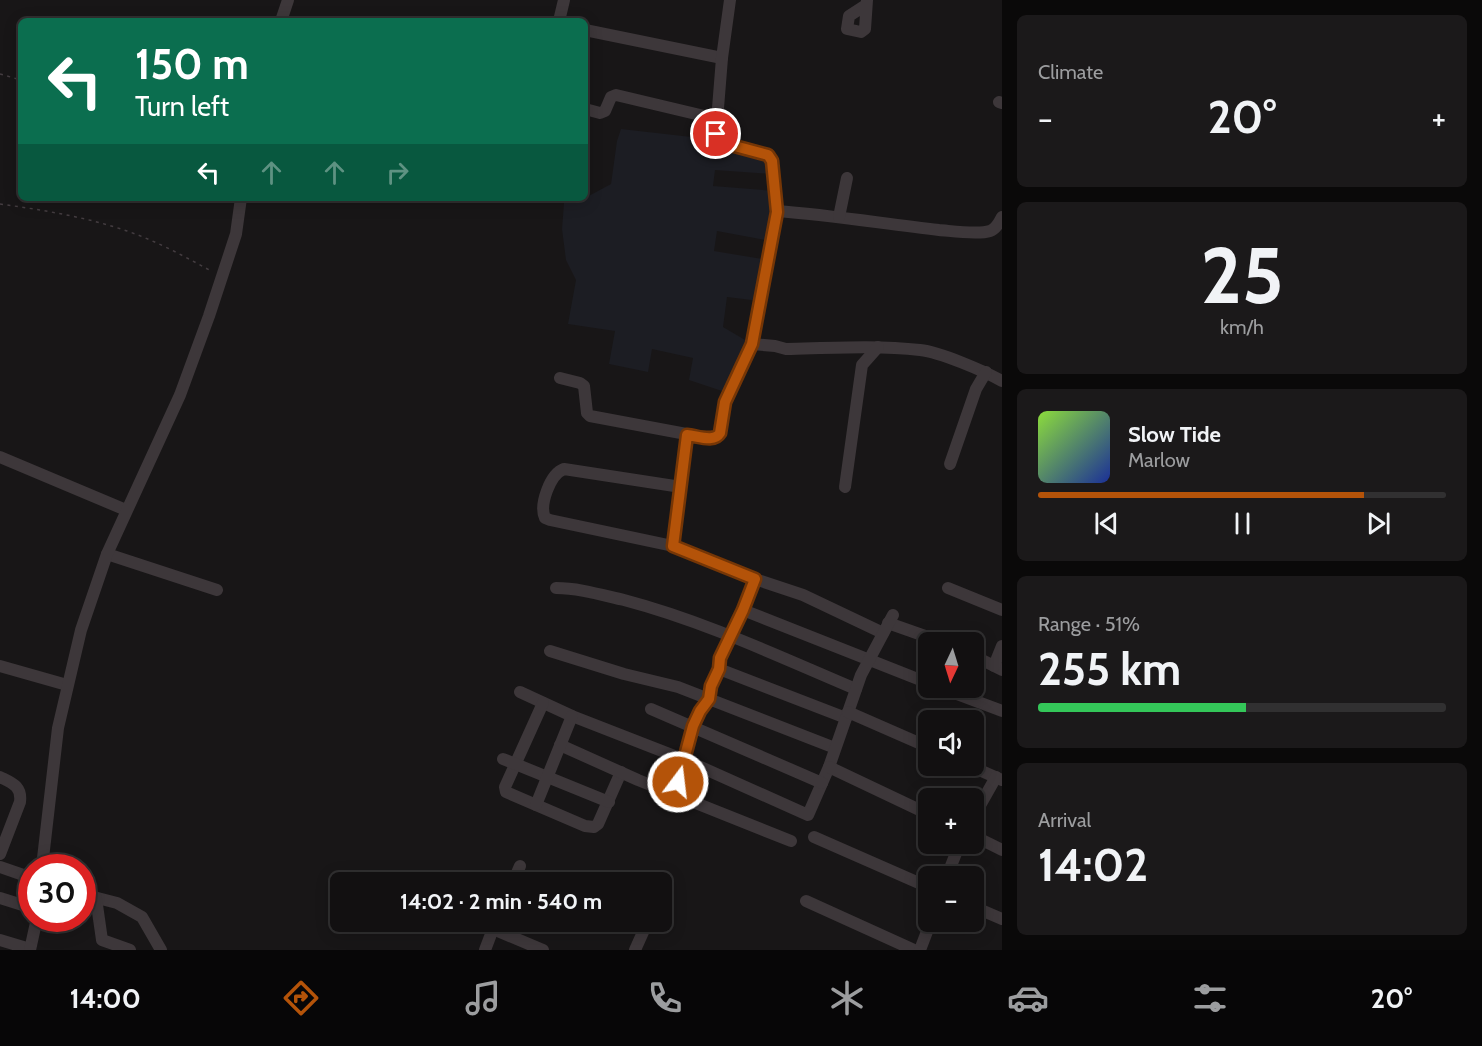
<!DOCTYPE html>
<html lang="en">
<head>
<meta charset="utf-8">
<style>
	body { margin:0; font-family:Cabin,sans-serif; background:#1b191a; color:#f1f3f6; height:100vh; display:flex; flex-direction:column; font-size:22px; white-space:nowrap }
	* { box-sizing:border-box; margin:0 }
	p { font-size:20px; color:#9c9d9f }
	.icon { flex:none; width:33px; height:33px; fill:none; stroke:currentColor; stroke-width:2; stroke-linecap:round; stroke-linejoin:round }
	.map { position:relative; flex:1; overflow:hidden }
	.panel { display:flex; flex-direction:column; gap:15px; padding:15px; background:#0a0909; width:480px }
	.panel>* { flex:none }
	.banner { position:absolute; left:18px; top:18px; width:570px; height:183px; border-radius:9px; box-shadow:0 3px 15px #0003,0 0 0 2px #313031; background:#0b6e4f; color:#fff; overflow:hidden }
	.needle { width:39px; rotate:184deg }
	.controls { position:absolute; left:918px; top:632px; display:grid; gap:12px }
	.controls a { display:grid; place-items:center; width:66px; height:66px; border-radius:9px; background:#121011; box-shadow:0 3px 15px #0003,0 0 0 2px #313031; font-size:30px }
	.speed { position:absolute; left:18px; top:854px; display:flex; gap:12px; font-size:30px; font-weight:700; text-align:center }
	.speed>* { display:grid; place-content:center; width:78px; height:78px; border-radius:50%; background:#121011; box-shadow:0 3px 15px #0003,0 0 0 2px #313031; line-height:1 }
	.speed .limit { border:9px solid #d22; background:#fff; color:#111 }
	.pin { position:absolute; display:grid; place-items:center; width:51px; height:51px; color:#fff; margin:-26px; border:3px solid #fff; border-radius:50%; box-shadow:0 2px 6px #0007 }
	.me { position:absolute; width:66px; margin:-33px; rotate:15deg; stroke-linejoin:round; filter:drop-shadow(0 0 4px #0008) }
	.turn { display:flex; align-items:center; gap:21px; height:126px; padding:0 18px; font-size:27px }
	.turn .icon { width:78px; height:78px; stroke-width:2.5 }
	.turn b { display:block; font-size:42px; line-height:51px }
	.lanes { display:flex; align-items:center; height:57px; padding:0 18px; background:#0003; justify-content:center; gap:30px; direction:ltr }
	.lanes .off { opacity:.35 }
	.big { font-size:45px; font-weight:800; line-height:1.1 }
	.panel .widget { flex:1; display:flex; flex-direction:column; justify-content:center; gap:9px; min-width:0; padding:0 21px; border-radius:9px; background:#1b191a }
	.panel .dial { align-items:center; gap:0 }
	.dial b { font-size:78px; line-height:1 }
	.song { display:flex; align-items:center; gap:18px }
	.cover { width:72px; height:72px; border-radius:9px; background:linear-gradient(135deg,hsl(90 70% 55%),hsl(230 70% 35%)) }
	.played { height:6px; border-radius:3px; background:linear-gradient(90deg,#b45309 80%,#313031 80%) }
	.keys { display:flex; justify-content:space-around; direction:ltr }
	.heat { display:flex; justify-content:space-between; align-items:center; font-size:33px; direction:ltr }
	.charge { height:9px; border-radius:4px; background:linear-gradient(90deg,#34c759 51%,#313031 0) }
	.trip { position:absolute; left:330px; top:872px; width:342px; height:60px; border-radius:9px; background:#121011; box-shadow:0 3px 15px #0003,0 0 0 2px #313031; font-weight:800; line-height:60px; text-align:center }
	.tabs { display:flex; height:96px; justify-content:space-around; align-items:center; background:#070607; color:#9c9d9f }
	.tabs .icon { width:42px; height:42px }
	.tabs .on { color:#b45309 }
	.tabs b { font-size:27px; color:#f1f3f6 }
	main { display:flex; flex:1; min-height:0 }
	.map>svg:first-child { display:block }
</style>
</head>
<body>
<main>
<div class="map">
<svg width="1002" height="950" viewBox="0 0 1002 950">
	<rect width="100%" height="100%" fill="#181617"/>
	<path fill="#1c1d23" d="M621,129l97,11 44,12 11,22 -58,-4 -2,16 62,5 -4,50 -54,-10 -3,20 54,9 -8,41 -33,-4 -4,30 29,17 -24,49 -39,-13 4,-22 -41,-9 -4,23 -39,-8 6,-33 -47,-7 8,-44 -10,-20 -4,-31 2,-26 21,-5 26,-14 6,-43z"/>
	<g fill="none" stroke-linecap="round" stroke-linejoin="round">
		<g stroke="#443d41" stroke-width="1.5" stroke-dasharray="3 4.5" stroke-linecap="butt">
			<path d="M0,74l21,6"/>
			<path d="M0,204c43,6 86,13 127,27 29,10 57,25 84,40"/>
		</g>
		<g stroke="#3d373a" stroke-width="12">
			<path d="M866,5l-17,11 -2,13 14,3 4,-3 2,-29"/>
			<path d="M281,21l7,-21"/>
			<path d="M559,21l5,-21"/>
			<path d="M585,30l137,28"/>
			<path d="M999,102l3,1"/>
			<path d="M585,109l15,4 5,-2 6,-14 5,-2 101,24"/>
			<path d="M777,211c54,4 108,13 162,19 13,1 39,5 51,1 6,-2 9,-8 12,-14"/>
			<path d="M839,217l8,-39"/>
			<path d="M752,344l23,2 11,3c44,-1 90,-4 134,1 20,2 64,21 82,31"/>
			<path d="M560,378l20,5 4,3 3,27 3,3 123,23 4,-2 3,-4 5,-31 27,-58 25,-133 -5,-50 -4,-6c-16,-8 -45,-4 -52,-22l6,-75 8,-58"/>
			<path d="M0,457l126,53"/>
			<path d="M950,464l26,-75 10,-17"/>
			<path d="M681,487l-117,-18c-14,5 -25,36 -19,49l5,2 123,26 82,33 48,16 80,38"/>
			<path d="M845,487l17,-122 16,-18"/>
			<path d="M673,546l14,-111"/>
			<path d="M107,554l110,36"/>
			<path d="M556,588c23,0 46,7 68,12 80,21 156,57 232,89"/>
			<path d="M948,588l54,22"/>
			<path d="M743,610l185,73"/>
			<path d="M888,623l54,19"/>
			<path d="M550,651l74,23 54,13 157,61"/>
			<path d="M974,656l28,14"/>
			<path d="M0,666l67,19"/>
			<path d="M994,666l8,-20"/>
			<path d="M719,669l127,49"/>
			<path d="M938,687l64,24"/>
			<path d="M520,692l52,24 113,44 123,55 21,-48 32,-92 32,-60"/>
			<path d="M543,703l-38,84 1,5 79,34 9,1 4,-3 23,-52"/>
			<path d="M651,709l171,74"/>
			<path d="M848,712l80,35"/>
			<path d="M560,745l78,35 153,61"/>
			<path d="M503,759l106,43"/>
			<path d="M968,765l34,15"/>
			<path d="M829,767l99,47"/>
			<path d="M0,777c12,6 22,9 20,25l-20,52"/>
			<path d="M675,794l18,-68 7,-15 9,-12 2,-13 8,-17 2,-11 22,-48 12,-31"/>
			<path d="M536,805l36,-89"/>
			<path d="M974,816l22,-39"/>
			<path d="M974,836l28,14"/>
			<path d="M814,837l114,50"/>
			<path d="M0,867l32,11"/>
			<path d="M42,867l16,-139 23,-98 26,-76 73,-159 29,-79 27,-82 5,-36"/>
			<path d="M947,876l13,-33"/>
			<path d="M513,882l7,-16"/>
			<path d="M82,894l35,9 25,14 19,33"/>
			<path d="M0,898l32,10"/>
			<path d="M96,898l6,42 28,10"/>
			<path d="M806,901l108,49"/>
			<path d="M974,907l28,12"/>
			<path d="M493,929l50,21"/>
			<path d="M0,940l30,9"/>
			<path d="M30,950l7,-32"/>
			<path d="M485,950l11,-29"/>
			<path d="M635,950l13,-29"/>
			<path d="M920,950l11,-29"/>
		</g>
	</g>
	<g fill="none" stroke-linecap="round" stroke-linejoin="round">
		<g stroke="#753606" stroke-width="15">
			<path id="route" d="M678,782l15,-56 7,-15 9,-12 2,-13 8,-17 1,-11 23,-48 12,-31 -82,-33 14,-111c11,1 27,8 33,-2l5,-31 27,-58 25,-132 -5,-51 -4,-6 -41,-11 -9,-4 -2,-6"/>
		</g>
		<use href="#route" stroke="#b45309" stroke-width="10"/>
	</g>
</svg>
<div class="controls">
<a><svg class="needle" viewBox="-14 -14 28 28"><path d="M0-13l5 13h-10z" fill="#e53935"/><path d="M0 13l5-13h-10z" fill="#9c9d9f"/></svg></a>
<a><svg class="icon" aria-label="sound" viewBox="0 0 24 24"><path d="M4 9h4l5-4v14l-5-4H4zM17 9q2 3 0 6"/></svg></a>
<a>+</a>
<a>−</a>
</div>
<div class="speed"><div class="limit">30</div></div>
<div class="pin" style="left:716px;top:134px;background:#d93025"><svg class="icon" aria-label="arrive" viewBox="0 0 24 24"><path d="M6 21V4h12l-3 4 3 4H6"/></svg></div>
<svg class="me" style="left:678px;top:782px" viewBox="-20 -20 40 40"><circle r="17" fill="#b45309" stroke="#fff" stroke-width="3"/><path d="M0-11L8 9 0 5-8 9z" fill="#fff"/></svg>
<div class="trip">14:02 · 2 min · 540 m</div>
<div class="banner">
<div class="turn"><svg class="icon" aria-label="left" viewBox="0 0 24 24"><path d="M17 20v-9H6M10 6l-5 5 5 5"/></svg><div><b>150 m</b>Turn left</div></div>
<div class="lanes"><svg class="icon" aria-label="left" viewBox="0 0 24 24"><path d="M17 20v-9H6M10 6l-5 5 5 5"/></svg><svg class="icon off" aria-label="ahead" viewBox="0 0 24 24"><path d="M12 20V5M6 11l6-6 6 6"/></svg><svg class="icon off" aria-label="ahead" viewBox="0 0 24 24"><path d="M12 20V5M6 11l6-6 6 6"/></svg><svg class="icon off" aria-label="right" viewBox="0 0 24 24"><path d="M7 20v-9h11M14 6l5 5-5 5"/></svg></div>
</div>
</div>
<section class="panel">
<div class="widget"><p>Climate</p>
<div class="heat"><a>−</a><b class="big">20°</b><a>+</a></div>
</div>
<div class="widget dial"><b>25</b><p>km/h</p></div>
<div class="widget">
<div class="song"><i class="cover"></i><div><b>Slow Tide</b><p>Marlow</p></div></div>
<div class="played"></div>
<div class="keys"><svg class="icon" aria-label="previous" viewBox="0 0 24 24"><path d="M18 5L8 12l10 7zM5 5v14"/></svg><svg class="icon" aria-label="pause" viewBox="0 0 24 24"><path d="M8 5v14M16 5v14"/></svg><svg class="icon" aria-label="next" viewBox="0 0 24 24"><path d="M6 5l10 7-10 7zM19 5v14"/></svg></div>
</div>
<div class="widget"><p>Range · 51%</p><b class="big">255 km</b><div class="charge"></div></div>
<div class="widget"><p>Arrival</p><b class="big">14:02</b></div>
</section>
</main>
<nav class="tabs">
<b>14:00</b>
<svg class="icon on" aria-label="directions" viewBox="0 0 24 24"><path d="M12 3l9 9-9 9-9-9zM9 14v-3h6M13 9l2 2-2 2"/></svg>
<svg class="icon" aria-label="music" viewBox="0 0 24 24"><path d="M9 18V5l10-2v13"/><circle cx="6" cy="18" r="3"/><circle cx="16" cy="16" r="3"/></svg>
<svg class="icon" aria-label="phone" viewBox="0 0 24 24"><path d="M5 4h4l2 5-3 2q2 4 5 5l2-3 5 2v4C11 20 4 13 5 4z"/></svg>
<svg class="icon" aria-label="climate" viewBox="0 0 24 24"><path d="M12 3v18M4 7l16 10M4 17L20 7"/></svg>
<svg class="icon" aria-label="car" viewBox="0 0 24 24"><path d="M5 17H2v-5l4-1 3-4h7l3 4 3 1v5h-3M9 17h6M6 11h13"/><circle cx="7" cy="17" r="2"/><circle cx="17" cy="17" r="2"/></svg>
<svg class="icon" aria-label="filters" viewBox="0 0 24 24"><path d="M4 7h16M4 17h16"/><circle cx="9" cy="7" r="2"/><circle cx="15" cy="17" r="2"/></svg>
<b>20°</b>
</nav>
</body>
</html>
